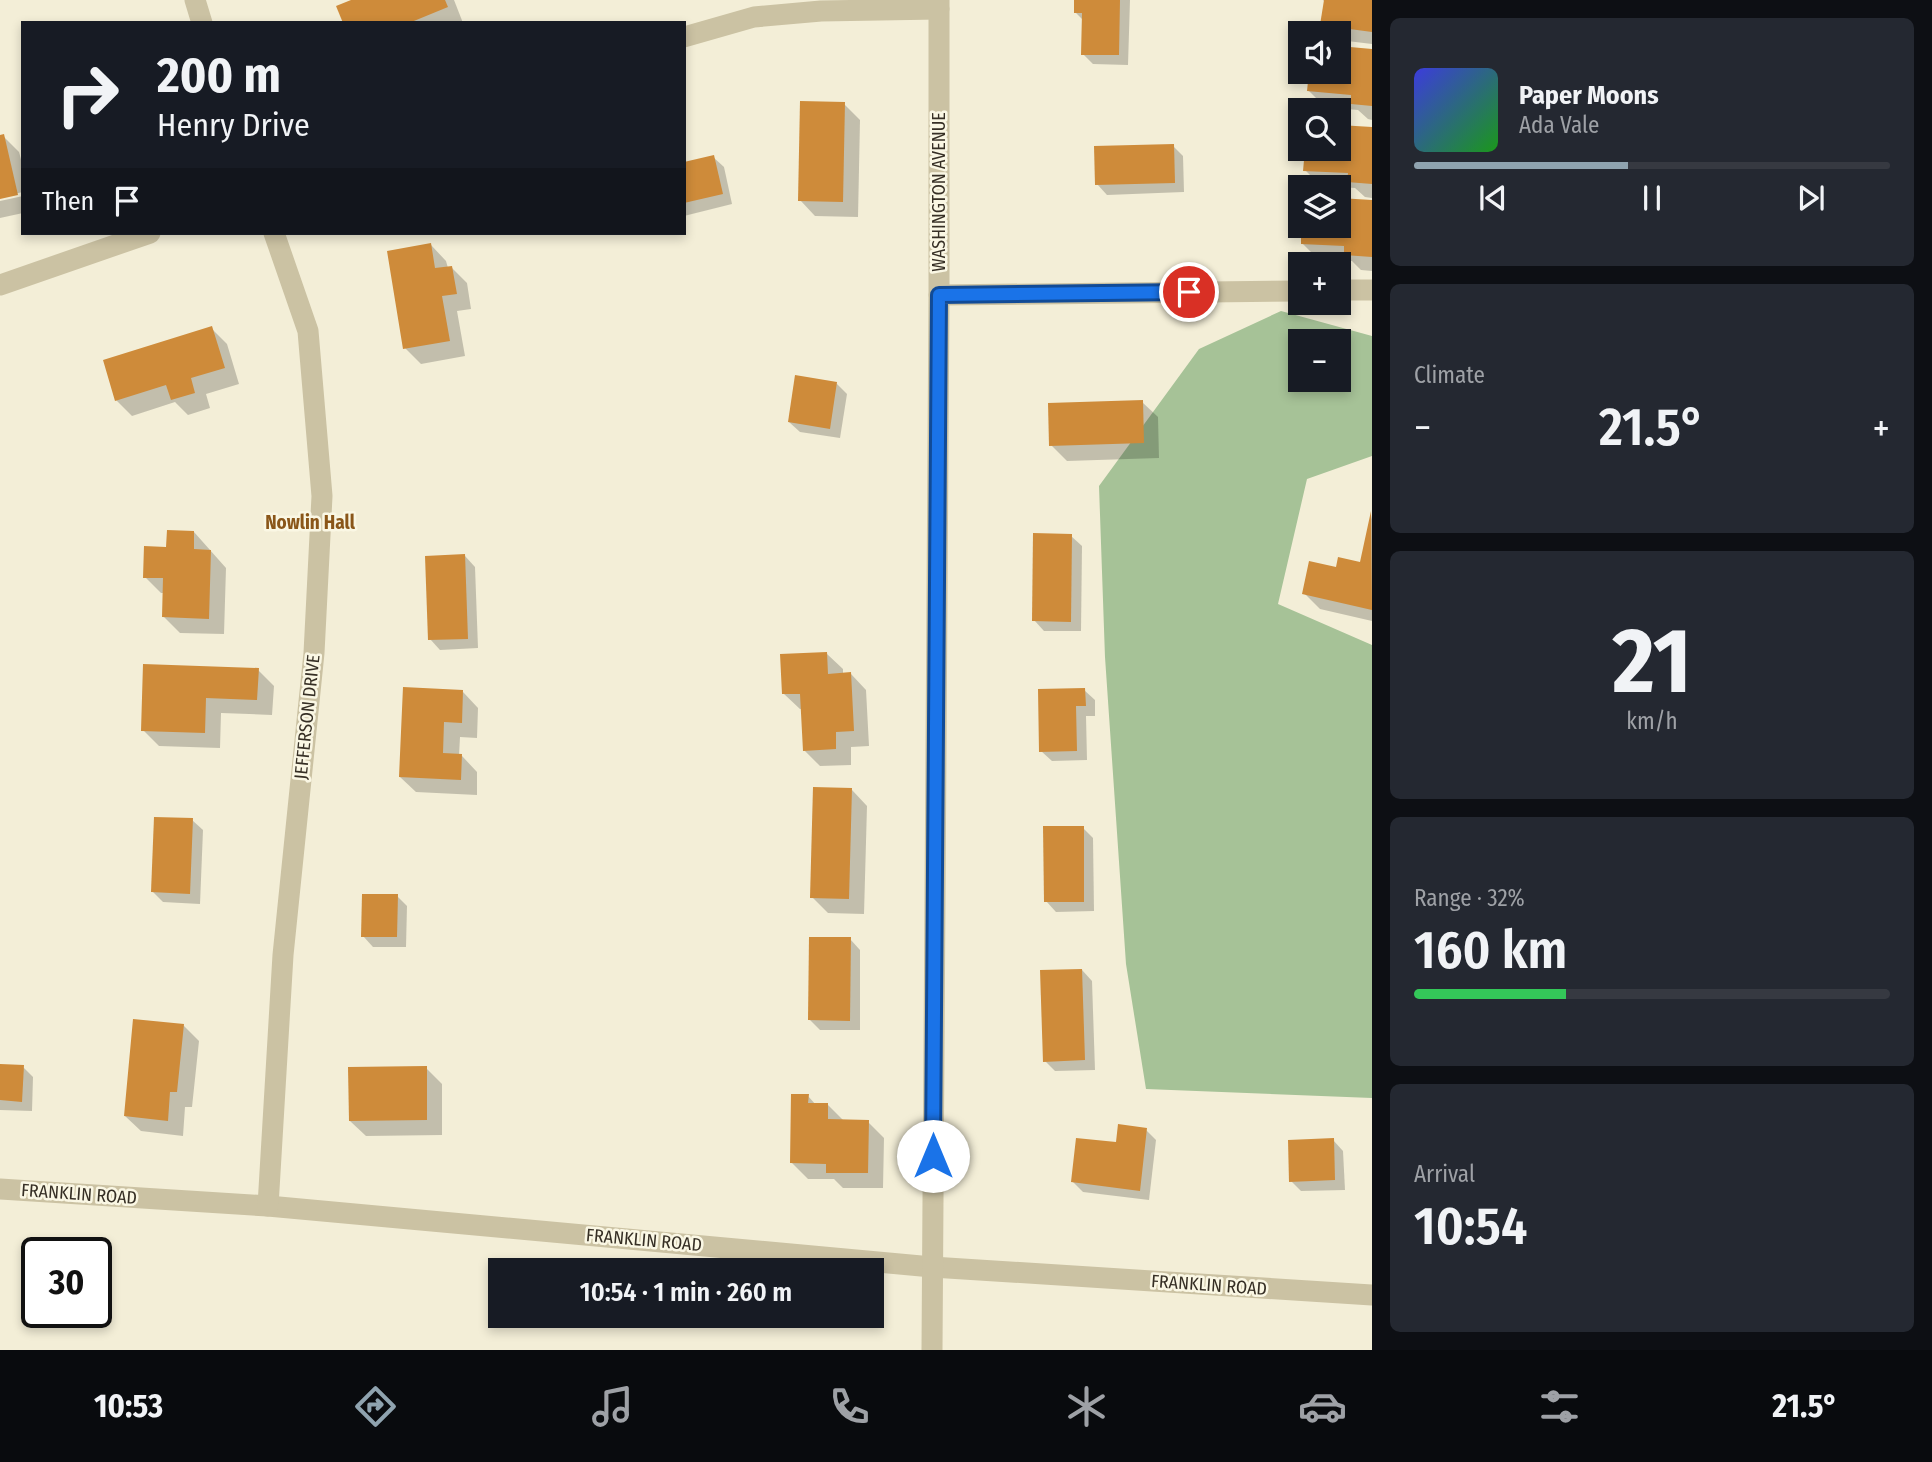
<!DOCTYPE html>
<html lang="en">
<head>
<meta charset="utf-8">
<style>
	body { margin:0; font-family:"Fira Sans Condensed",sans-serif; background:#242831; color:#f1f3f6; height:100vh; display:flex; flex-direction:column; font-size:26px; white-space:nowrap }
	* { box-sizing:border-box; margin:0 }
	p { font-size:23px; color:#9ea1a6 }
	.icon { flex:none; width:38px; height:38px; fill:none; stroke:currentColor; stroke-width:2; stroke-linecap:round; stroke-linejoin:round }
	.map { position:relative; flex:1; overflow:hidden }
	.panel { display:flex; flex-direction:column; gap:18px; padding:18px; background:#0d0f14; width:560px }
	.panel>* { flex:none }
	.guide { position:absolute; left:21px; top:21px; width:665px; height:214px; border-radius:0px; box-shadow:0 4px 10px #0003; background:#171b24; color:#f1f3f6; overflow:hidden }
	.controls { position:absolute; left:1288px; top:21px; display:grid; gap:14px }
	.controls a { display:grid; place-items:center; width:63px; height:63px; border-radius:0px; background:#171b24; box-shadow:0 4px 10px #0003; font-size:35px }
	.speed { position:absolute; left:21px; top:1237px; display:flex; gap:14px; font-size:35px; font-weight:700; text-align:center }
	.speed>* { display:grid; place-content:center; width:91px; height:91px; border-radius:50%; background:#171b24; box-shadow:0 4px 10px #0003; line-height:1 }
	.speed .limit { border:4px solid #111; border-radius:10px; background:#fff; color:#111 }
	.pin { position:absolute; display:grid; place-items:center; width:60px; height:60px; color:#fff; margin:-30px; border:4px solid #fff; border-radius:50%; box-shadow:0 2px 7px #0007 }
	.me { position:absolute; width:77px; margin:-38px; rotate:0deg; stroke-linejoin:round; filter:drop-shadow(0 0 5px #0008) }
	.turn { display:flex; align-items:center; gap:24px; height:147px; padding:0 21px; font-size:32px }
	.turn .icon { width:91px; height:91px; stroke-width:2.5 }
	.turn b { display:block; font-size:49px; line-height:60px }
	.then { display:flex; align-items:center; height:66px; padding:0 21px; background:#0003; gap:14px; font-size:26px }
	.big { font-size:52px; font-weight:600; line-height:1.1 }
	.panel .card { flex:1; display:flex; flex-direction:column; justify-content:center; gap:10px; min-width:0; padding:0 24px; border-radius:10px; background:#242831 }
	.panel .dial { align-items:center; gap:0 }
	.dial b { font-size:91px; line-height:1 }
	.song { display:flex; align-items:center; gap:21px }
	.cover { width:84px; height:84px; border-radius:10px; background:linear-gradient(135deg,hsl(240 70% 55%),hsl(120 70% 35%)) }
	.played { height:7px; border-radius:4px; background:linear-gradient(90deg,#8fa3af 45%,#363941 45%) }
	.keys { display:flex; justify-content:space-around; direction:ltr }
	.heat { display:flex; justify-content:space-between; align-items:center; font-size:38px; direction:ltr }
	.charge { height:10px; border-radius:5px; background:linear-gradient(90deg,#34c759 32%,#363941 0) }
	.trip { position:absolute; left:488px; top:1258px; width:396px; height:70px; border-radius:0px; background:#171b24; box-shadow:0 4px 10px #0003; font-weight:600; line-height:70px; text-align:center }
	.tab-bar { display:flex; height:112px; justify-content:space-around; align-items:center; background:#090b0e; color:#9ea1a6 }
	.tab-bar .icon { width:49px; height:49px }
	.tab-bar .active { color:#8fa3af }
	.tab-bar b { font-size:32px; color:#f1f3f6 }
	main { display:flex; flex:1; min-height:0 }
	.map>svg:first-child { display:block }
</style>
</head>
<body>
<main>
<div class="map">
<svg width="1372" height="1350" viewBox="0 0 1372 1350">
	<rect width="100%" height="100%" fill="#f3eed7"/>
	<path fill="#a6c297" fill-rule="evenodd" d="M1281,311l91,25v120l-65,23 -29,125 94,41v453l-226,-9 -20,-125 -21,-307 -6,-171 100,-137zM1300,341h39v39h-39z"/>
	<g fill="#0003">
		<path d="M356,0h98l9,23h-118z"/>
		<path d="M1076,0h54l-2,65 -35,-1 -10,-10 1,-33 -8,-8z"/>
		<path d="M1323,0h49v44l-33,-4v-7h-7l-10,-9 3,-22z"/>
		<path d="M1339,48l33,3v69l-4,-1 -10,-9 -33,-3 -16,-16 2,-19h28z"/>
		<path d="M844,104l16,16 -2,97 -43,-1 -15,-16z"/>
		<path d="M1339,127l33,2v69l-7,-1 -10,-9 -34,-2 -16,-16 1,-21h33z"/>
		<path d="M3,136l16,16 4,15v25l-23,5v-60z"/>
		<path d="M1173,146l10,10 1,36 -77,3 -10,-11z"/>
		<path d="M713,157l11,10 8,37 -48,12v-52z"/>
		<path d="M23,196v17l-23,5v-17z"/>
		<path d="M1339,200l33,2v69l-11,-1 -9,-9 -34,-2 -16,-16 1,-17h36z"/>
		<path d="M431,245l15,16 2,7h4l15,15 4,26 -14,2 8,45 -44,8 -16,-16z"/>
		<path d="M211,328l16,16 12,40 -33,10 4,14 -22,7 -13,-13 -43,14 -16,-16z"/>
		<path d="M836,383l11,11 -7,44 -40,-6 -11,-10z"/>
		<path d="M1142,402l16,15 1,41 -92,3 -16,-16z"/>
		<path d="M1372,515v106l-52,-12 -16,-16 33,-24 24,-5z"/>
		<path d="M194,532l32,36 -2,66 -44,-1 -16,-16v-24h-3l-16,-16 22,-28z"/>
		<path d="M1071,536l11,10 -1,85h-37l-10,-11z"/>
		<path d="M465,556l10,11 3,81 -38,2 -10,-11z"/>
		<path d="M827,654l16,15v6l8,-1 15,16 3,56 -18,1v18l-31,1 -16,-16 -1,-41h-3l-16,-15z"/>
		<path d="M258,670l16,16 -2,29 -51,-2 -1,35 -61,-2 -16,-16z"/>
		<path d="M1084,690l11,10v16h-9l1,44 -35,1 -11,-10z"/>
		<path d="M463,692l15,16 -1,30 -17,-1 -1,19h3l15,16v23l-61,-3 -16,-15z"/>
		<path d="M852,790l15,16 -3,108 -36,-1 -16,-16z"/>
		<path d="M192,820l11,10 -3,74 -37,-2 -10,-10z"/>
		<path d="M1083,828l10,10 1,73 -38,1 -10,-11z"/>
		<path d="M397,896l10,10 -1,41h-33l-10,-11z"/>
		<path d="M850,939l10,11v80h-40l-10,-10z"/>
		<path d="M1082,970l10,11 3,89 -40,1 -10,-10z"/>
		<path d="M183,1025l16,16 -7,66h-7l-2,29 -42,-5 -16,-15z"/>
		<path d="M0,1066l23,1 10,10 -1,34 -32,-1z"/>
		<path d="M426,1068l16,16v51l-76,1 -16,-15z"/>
		<path d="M808,1096l8,9h12l16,16 24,1 16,16 -1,50h-40l-9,-9h-26l-16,-16z"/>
		<path d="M1146,1130l10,10 -7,60 -66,-8 -10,-10 44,-38z"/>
		<path d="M1333,1140l10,11 2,39 -44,1 -10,-10z"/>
	</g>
	<g fill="#ce8b3a">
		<path d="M351,0h94l3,7 -39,16h-66l-7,-17z"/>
		<path d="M1074,0h46l-1,55h-38l1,-42h-8z"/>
		<path d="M1324,0h48v32l-52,-7z"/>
		<path d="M1339,46l33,3v57l-21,-2v-9l-44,-4 2,-19h30z"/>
		<path d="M800,101l45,1 -2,100 -45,-1z"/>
		<path d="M1339,125l33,2v57l-25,-2 1,-9 -45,-2 2,-22h34z"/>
		<path d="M4,134l14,61 -18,4v-64z"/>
		<path d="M1174,144l1,39 -80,2 -1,-39z"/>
		<path d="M714,155l9,39 -39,9v-41z"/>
		<path d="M1339,198l33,2v57l-28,-2v-9l-43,-2v-18h38z"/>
		<path d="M431,243l4,25 17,-2 5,28 -15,2 8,45 -47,8 -16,-98z"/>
		<path d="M212,326l13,42 -34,10 4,15 -24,7 -5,-15 -51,16 -12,-41z"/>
		<path d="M795,375l42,7 -7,47 -42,-7z"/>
		<path d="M1143,400l1,43 -95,3 -1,-43z"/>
		<path d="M1371,511l1,99 -70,-16 7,-33 27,6 2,-10 22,5z"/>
		<path d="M167,530l27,1v18l17,1 -2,69 -47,-2 1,-39h-20l1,-32 22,1z"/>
		<path d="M1033,533l39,1 -1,88 -39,-1z"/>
		<path d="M465,554l3,85 -40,1 -3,-84z"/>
		<path d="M827,652l1,22 23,-2 3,59 -18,1v17l-33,2 -3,-57h-18l-2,-40z"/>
		<path d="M143,664l116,4 -2,32 -51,-2 -1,35 -64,-2z"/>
		<path d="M403,687l60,3 -1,33 -18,-1 -1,31 19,1 -1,26 -62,-3z"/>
		<path d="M1085,688l1,18h-10l1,45 -38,1 -1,-63z"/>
		<path d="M813,787l39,1 -3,111 -39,-1z"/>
		<path d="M154,817l39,1 -3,76 -39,-2z"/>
		<path d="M1043,826h41v76h-40z"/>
		<path d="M362,894h36l-1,43h-36z"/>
		<path d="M809,937h42l-1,84 -42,-1z"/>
		<path d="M1082,969l3,91 -42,2 -3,-92z"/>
		<path d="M133,1019l51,5 -7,68h-7l-2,29 -44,-5z"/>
		<path d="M0,1064l24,1 -2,37 -22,-2z"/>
		<path d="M427,1066v54l-78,1 -1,-54z"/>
		<path d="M791,1094h18l-1,9h20v16l41,1 -1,53h-42v-9l-36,-1z"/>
		<path d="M1118,1124l29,4 -7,63 -69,-9 5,-44 40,4z"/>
		<path d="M1334,1138l1,42 -46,2 -1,-42z"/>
	</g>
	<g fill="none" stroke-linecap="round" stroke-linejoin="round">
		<g stroke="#cbc2a3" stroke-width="21">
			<path d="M195,0l7,23"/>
			<path d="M684,37l70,-20 67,-6 118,-2"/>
			<path d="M0,285l150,-52"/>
			<path d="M1339,290h33"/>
			<path d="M939,295l361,-4"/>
			<path d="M0,1189l268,17 664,61 440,28"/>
			<path d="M268,1206l15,-251 31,-302 8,-157 -14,-165 -34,-98"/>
			<path d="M932,1350l7,-1055v-295"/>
		</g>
	</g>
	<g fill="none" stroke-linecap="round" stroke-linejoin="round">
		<g stroke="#114b97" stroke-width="18">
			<path id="route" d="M933,1156l6,-861 250,-3"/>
		</g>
		<use href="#route" stroke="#1a73e8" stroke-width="12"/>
	</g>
	<g text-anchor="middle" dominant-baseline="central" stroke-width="5" stroke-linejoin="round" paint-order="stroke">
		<g font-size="18" fill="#362f25" stroke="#faf7e4">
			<text transform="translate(939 192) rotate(-90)">WASHINGTON AVENUE</text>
			<text transform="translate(307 717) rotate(-84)">JEFFERSON DRIVE</text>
			<text transform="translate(79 1194) rotate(4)">FRANKLIN ROAD</text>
			<text transform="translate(644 1240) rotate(5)">FRANKLIN ROAD</text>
			<text transform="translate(1209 1285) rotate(4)">FRANKLIN ROAD</text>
		</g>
		<g font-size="19" font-weight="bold" fill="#8a5619" stroke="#faf7e4">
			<text x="310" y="522">Nowlin Hall</text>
		</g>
	</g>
</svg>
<div class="controls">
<a><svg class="icon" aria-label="sound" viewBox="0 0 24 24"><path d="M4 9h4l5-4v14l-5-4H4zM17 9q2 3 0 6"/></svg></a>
<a><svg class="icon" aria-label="search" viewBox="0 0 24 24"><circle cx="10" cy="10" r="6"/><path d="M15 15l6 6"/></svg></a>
<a><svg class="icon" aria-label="layers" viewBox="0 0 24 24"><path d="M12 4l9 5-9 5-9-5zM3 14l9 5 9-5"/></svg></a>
<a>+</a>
<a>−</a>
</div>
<div class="speed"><div class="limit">30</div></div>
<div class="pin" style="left:1189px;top:292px;background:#d93025"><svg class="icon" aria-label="arrive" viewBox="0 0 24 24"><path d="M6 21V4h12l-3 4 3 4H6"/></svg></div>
<svg class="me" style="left:933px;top:1156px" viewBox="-20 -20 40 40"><circle r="19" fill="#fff"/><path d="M0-13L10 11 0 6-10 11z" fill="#1a73e8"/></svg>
<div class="trip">10:54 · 1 min · 260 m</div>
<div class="guide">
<div class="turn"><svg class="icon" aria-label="right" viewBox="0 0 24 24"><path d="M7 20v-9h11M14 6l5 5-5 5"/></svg><div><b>200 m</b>Henry Drive</div></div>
<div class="then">Then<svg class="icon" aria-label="arrive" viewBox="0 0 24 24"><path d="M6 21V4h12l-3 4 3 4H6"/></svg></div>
</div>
</div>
<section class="panel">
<div class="card">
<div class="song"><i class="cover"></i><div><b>Paper Moons</b><p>Ada Vale</p></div></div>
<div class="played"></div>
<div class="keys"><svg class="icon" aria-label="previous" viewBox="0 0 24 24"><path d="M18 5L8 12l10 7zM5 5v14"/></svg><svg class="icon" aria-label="pause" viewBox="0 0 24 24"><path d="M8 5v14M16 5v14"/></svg><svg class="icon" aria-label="next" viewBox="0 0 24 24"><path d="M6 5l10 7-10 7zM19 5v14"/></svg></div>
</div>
<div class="card"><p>Climate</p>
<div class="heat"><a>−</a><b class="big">21.5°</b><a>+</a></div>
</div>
<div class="card dial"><b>21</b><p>km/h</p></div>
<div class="card"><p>Range · 32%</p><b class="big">160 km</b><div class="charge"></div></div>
<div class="card"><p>Arrival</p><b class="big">10:54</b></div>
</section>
</main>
<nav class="tab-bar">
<b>10:53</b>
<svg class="icon active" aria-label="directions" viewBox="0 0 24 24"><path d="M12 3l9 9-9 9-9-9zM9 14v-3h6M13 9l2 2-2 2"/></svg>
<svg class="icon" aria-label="music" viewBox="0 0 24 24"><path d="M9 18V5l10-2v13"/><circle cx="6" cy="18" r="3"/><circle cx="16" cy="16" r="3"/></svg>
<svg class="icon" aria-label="phone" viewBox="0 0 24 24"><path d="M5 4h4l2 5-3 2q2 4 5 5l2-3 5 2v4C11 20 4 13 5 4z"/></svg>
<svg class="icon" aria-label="climate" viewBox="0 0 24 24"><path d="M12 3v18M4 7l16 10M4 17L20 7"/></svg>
<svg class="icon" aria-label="car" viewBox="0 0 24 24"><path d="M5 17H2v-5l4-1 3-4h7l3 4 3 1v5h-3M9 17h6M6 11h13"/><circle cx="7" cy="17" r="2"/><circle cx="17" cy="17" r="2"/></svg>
<svg class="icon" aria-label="filters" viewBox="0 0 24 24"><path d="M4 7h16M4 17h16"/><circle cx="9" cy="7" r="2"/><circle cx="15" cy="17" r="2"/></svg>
<b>21.5°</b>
</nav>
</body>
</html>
